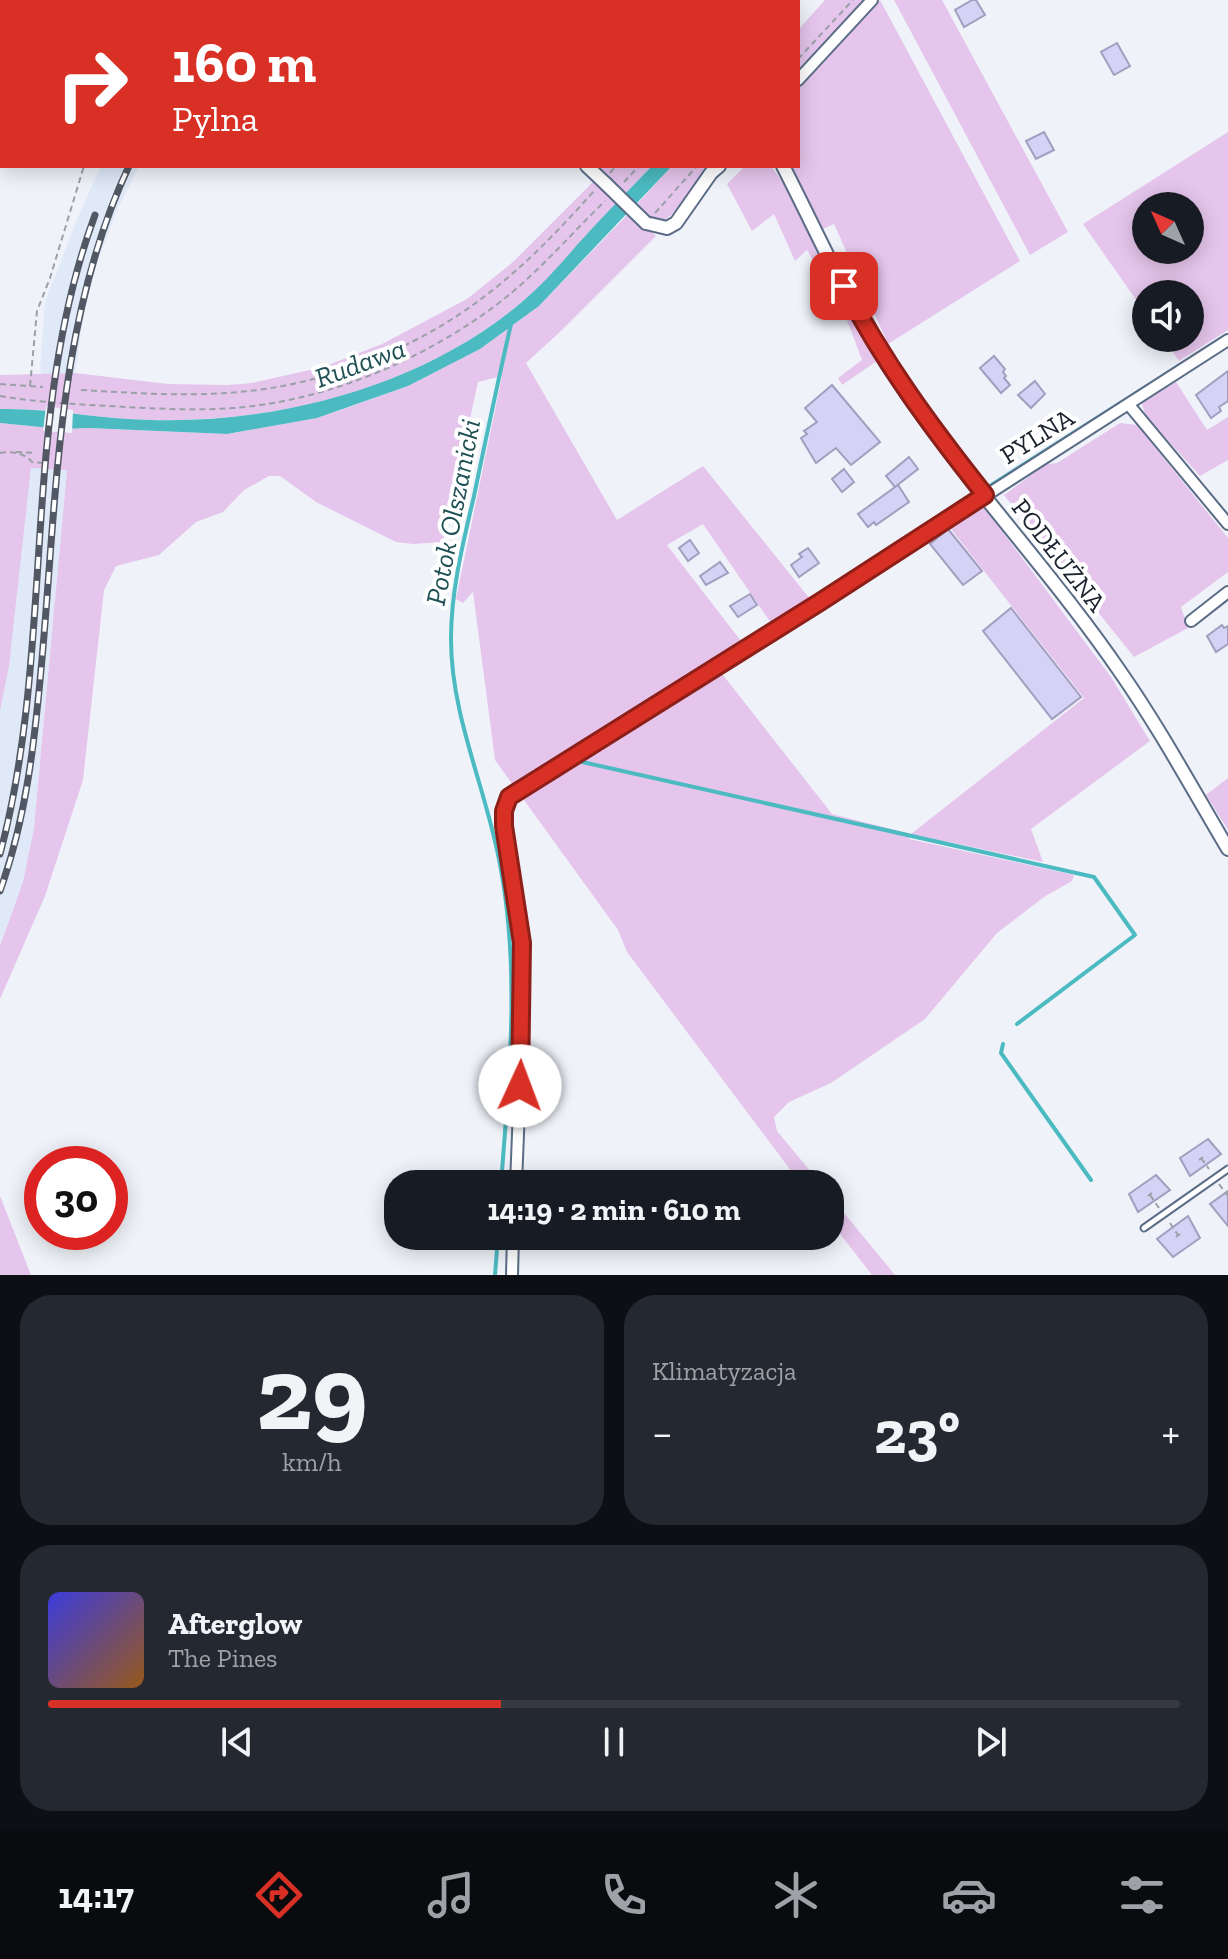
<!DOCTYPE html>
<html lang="pl">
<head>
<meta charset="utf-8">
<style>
	body { margin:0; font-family:"Zilla Slab",serif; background:#242831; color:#f1f3f6; height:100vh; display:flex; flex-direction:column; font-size:30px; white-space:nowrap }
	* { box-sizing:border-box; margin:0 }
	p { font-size:26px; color:#9ea1a6 }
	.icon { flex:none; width:44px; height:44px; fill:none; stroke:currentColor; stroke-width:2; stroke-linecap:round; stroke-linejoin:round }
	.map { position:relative; height:1275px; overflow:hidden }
	.panel { display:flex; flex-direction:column; gap:20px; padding:20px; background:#0d0f14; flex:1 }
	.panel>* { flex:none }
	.guide { position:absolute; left:0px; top:0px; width:800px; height:168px; box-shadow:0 4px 20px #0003; background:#d93025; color:#fff; overflow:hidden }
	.needle { width:52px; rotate:315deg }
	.buttons { position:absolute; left:1132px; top:192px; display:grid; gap:16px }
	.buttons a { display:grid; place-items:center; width:72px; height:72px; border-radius:50%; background:#171b24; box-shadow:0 4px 20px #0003; font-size:40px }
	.speed { position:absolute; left:24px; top:1146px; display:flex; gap:16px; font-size:40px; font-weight:700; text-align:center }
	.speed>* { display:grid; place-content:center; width:104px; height:104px; border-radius:50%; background:#171b24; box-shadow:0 4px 20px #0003; line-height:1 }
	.speed .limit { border:12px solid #d22; background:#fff; color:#111 }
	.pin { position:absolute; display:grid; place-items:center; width:68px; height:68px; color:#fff; margin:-34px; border-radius:16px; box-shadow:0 4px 12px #0006 }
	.me { position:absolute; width:88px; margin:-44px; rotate:2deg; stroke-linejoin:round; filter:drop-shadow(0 0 6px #0008) }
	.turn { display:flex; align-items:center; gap:28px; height:168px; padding:0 40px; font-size:36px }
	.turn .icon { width:104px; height:104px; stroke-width:2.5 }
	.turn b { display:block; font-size:56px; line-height:68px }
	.big { font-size:60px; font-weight:700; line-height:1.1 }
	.panel .widget { flex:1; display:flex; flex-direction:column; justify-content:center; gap:12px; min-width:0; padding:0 28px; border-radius:32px; background:#242831 }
	.panel .dial { align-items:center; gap:0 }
	.dial b { font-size:104px; line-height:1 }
	.song { display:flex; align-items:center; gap:24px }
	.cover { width:96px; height:96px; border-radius:12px; background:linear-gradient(135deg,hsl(240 70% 55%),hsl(30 70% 35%)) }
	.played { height:8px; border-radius:4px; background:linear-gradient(90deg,#d93025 40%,#363941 40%) }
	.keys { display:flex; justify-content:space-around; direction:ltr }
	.heat { display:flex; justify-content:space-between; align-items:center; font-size:44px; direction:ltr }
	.panel .tiles { flex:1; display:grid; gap:20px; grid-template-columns:1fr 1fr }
	.widget:last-child { grid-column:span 2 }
	.trip { position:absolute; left:384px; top:1170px; width:460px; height:80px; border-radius:32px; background:#171b24; box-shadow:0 4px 20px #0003; font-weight:700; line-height:80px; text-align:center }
	.tabs { display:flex; height:128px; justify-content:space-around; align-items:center; background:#090b0e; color:#9ea1a6 }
	.tabs .icon { width:56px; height:56px }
	.tabs .current { color:#d93025 }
	.tabs b { font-size:36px; color:#f1f3f6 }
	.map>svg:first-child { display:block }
</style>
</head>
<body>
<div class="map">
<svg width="1228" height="1275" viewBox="0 0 1228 1275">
	<rect width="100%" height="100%" fill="#eff3f9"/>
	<g fill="#dfe9f8">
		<path d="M0,0h129l-127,2 -2,142z"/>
		<path d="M101,166h38l-22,44 -21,56 -13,52 -8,55 10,2 -18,95 -33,358 -11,54 -23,64v-235l9,-45 23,-206 10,-3 6,-66 -8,-21 5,-68 35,-90z"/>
	</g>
	<g fill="#e5c5ec" fill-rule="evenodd">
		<path d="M825,0h44l-71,75v-45z"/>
		<path d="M880,0l140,261 -132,83 -54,-120 -11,5 -33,-63h8v-77z"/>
		<path d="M894,0h48l126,232 -38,23z"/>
		<path d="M1228,132v198l-49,31 -16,-23h27v-44h-44v20l-63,-90zM1146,206h44v44h-44z"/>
		<path d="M597,166h55l-28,29z"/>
		<path d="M672,166h41l-42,49 -7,5 -14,-1 -14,-14z"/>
		<path d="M745,166h26l22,31 84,164 -35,24 -4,-7 24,-18 -15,-40 -40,-70 -12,11 -21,-47 -22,17 -25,-47z"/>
		<path d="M595,180l23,22c-32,34 -62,72 -97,101 -103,85 -239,120 -370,117 -51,-1 -101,-12 -151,-11v-34l75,-2 93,11 60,1 24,-2 71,-16 59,-23 85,-45 46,-37z"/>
		<path d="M629,213l27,23 -94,94 -36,33 91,157 86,-54 107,133 -39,24 -68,-99 -36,21 74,96 -29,20 120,153 79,20 173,-136 -137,-174 34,-21 130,174 39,64 -119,88 12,33 -132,-28 -2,5 165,36 -2,6 -28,16 -47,36 -72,86 -94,64 -42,19 -15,15 3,14 44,53h-20l-174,-232 -9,-22 -123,-170 -22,-168 -10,11 -7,-4 46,-223 -24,6 -35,160 -30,2 -17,-2 -80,-40 -36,-26h-11l-25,14 -21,22 -27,10 -37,33 -43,11 -12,24 -21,190 -38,116 -45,103v-53l23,-64 11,-54 33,-358 -36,-2 -22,198 -9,45v-288l61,6 28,-1 138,6 90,-16 24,-8 67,-24 72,-37 59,-43z"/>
		<path d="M1176,382l31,48 21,-13v43l-28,16 -55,-61 -3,-12z"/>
		<path d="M1120,423l17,2 91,113v34l-47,35 7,21 -54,29 -130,-162 42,-31 11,-1z"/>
		<path d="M1228,778v52l-22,-35z"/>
		<path d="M0,1196l31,79h-31z"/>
		<path d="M830,1196l65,79h-23l-42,-54z"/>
	</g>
	<path fill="#4bbac1" d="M652,166h20l-133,140 -59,43 -72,37 -91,32 -90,16 -138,-6 -28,1 -61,-6v-14c50,-1 100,10 150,11 129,4 273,-34 372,-118 20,-17 38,-37 55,-57 24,-27 50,-53 75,-79z"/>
	<path fill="#eff3f9" d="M46,406l27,4 -1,23 -29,-2z"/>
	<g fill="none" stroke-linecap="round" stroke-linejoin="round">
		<g stroke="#4bbac1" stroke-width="4">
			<path d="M990,486l189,-120"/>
			<path d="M932,524l42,-27"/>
			<path d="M867,565l13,-8"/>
			<path d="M843,580l15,-9"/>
			<path d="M811,601l23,-15"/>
			<path d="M753,638l46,-30"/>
			<path d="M735,649l7,-4"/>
			<path d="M715,662l12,-8"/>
			<path d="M578,761l516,116 41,58 -118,89"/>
			<path d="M1003,1044l-2,9 90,127"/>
			<path d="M501,1184c8,-105 19,-210 0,-314 -13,-78 -50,-151 -50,-231 0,-49 12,-96 23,-143 12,-58 24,-115 37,-172"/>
			<path d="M495,1275l3,-39"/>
		</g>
	</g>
	<g fill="#d6d2f5" stroke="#a19ebf" stroke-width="2">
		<path d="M972,0h4l9,15 -21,12 -9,-17z"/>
		<path d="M1117,43l13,23 -16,9 -13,-23z"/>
		<path d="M1044,132l10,18 -18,9 -10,-18z"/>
		<path d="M994,356l11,13 -2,3 3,4 -2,2 6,7 -9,8 -21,-25z"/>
		<path d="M1228,371v30l-9,6 2,4 -10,7 -15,-23z"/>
		<path d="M1035,381l10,13 -14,14 -13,-13z"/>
		<path d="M832,385l48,57 -29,23 -15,-17 -20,15 -15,-25 6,-4 -3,-3 13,-9 -12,-14z"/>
		<path d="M909,457l9,12 -23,18 3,-2 11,17 -33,23 -2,-3 -6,5 -10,-13 37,-27 -9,-11z"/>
		<path d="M844,469l10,13 -12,10 -10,-13z"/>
		<path d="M948,529l34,42 -19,14 -33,-41z"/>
		<path d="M690,540l9,13 -11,8 -9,-13z"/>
		<path d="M808,548l11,15 -20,14 -8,-12 11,-8 -3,-3z"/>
		<path d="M720,562l8,11 -22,12 -6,-9z"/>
		<path d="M750,594l7,11 -19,12 -8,-11z"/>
		<path d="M1011,608l70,89 -29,22 -69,-88z"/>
		<path d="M1222,625l2,3 4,-2v18l-12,8 -9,-16z"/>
		<path d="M1208,1139l13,15 -31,22 -10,-18z"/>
		<path d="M1156,1175l14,15 -32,22 -9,-18z"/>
		<path d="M1228,1191v35l-18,-22z"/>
		<path d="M1188,1216l12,22 -27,19 -16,-18z"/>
	</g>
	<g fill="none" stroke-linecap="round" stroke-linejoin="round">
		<g stroke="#5b6c87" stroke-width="9">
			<g id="service">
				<path d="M360,0l2,2"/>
				<path d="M368,0l1,2"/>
				<path d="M102,2l2,-2"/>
				<path d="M0,45l2,2"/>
				<path d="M1144,1228l84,-59"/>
			</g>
		</g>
		<g stroke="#5b6c87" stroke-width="14">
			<g id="minor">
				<path d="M798,80l74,-80"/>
				<path d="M1129,405l99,119"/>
				<path d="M1191,621l37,-29"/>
				<path d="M516,1184l6,-150v-91l-18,-117v-15l5,-14 311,-195 408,-262"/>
				<path d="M512,1275l1,-39"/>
			</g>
		</g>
		<g stroke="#5b6c87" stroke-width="16">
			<g id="tertiary">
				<path d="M411,0l3,2"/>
				<path d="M587,166l19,18"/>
				<path d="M783,166c34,66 64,135 104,198 70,109 161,202 234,309 39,56 72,117 107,176"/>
				<path d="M646,223l21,5 9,-5 35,-50 8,-7"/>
			</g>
		</g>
		<g stroke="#9aa0a8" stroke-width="2" stroke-dasharray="6 4" stroke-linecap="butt">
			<path d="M216,2l2,-2"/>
			<path d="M771,2l2,-2"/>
			<path d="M798,59l55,-59"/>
			<path d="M610,173l6,-7"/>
			<path d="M624,182l15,-16"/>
			<path d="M655,213l42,-47"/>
			<path d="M0,384l43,3"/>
			<path d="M30,386l7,-75 13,-33 34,-112"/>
			<path d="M81,390c53,3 105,7 158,2 84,-7 175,-42 242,-93 42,-31 79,-70 114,-109"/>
			<path d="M0,396c36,6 72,8 109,10 55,3 110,7 164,-3 80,-14 157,-49 222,-97 40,-30 74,-70 110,-105"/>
			<path d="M16,452l19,1"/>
			<path d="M0,453c11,-2 25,0 32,9l12,1"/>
			<path d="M1201,1158l8,11"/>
			<path d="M1199,1160l4,-3"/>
			<path d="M1219,1184l9,12"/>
			<path d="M1150,1195l9,13"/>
			<path d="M1148,1196l4,-3"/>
			<path d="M1170,1223l8,12"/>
			<path d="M1176,1237l4,-3"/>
		</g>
		<use href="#service" stroke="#fff" stroke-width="5"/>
		<use href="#minor" stroke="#fff" stroke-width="10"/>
		<use href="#tertiary" stroke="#fff" stroke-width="12"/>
		<g stroke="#525863" stroke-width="7">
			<g id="rail">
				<path d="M255,2l2,-2"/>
				<path d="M0,854c56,-209 19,-435 95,-639"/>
				<path d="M0,891c27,-75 35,-153 42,-232 15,-166 15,-340 87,-493"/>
			</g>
		</g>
		<use href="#rail" stroke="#fff" stroke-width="4" stroke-dasharray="12" stroke-linecap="butt"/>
		<g stroke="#5b6c87" stroke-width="16" stroke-linecap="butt">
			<path id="tertiary-bridge" d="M606,184l40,39"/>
		</g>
		<use href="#tertiary-bridge" stroke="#fff" stroke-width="12"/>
	</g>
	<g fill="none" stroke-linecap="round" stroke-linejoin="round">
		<g stroke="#8d1f18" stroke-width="20">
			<path id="route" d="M520,1086l2,-143 -18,-117v-15l5,-14 311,-195 165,-107c-53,-67 -102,-133 -141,-209"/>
		</g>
		<use href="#route" stroke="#d93025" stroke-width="14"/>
	</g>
	<g text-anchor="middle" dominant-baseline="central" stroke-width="8" stroke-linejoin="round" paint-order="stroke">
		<g font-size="26" fill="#1b222e" stroke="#fff">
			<text transform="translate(1037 436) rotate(-32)">PYLNA</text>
			<text transform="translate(1059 555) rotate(52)">PODŁUŻNA</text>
		</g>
		<g font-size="28" font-style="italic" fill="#1f5053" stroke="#fff">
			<text transform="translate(360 363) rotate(-20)">Rudawa</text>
			<text transform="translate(453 512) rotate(-79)">Potok Olszanicki</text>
		</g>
	</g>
</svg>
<div class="buttons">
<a><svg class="needle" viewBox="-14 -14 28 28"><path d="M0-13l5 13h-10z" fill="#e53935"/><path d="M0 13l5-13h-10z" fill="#9ea1a6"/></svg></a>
<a><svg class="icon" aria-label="sound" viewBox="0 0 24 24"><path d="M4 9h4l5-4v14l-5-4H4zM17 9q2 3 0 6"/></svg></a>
</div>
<div class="speed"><div class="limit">30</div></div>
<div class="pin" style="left:844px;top:286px;background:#d93025"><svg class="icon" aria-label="arrive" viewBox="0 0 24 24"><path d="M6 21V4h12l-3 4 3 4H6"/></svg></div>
<svg class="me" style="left:520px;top:1086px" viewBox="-20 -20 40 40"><circle r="19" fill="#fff"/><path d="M0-13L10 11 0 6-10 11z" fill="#d93025"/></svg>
<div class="trip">14:19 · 2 min · 610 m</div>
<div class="guide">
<div class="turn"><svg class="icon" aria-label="right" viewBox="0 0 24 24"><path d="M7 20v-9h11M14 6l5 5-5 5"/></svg><div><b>160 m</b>Pylna</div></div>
</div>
</div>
<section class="panel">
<div class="tiles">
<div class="widget dial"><b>29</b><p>km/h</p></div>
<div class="widget"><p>Klimatyzacja</p>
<div class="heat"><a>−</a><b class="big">23°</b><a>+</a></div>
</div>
<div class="widget">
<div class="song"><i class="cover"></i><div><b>Afterglow</b><p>The Pines</p></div></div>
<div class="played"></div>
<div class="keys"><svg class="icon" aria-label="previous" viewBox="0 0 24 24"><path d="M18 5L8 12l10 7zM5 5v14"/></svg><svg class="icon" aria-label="pause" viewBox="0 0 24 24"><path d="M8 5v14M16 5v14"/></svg><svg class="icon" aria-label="next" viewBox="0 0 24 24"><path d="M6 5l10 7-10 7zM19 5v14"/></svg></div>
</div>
</div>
</section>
<nav class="tabs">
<b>14:17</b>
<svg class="icon current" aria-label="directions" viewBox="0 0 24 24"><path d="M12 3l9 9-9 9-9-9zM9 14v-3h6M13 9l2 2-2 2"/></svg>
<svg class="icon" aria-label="music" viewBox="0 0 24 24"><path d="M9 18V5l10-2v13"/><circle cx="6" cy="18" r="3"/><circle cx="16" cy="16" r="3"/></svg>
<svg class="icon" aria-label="phone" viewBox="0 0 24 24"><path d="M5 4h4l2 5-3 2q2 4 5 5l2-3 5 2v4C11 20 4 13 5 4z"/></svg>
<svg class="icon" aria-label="climate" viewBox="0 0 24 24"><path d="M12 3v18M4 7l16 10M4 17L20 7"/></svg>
<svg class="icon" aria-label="car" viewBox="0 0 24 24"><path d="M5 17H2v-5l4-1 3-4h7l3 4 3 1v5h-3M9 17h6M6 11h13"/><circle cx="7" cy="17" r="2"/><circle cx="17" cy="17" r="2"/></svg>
<svg class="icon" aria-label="filters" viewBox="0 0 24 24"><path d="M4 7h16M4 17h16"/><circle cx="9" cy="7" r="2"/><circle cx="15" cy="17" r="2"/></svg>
</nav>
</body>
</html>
